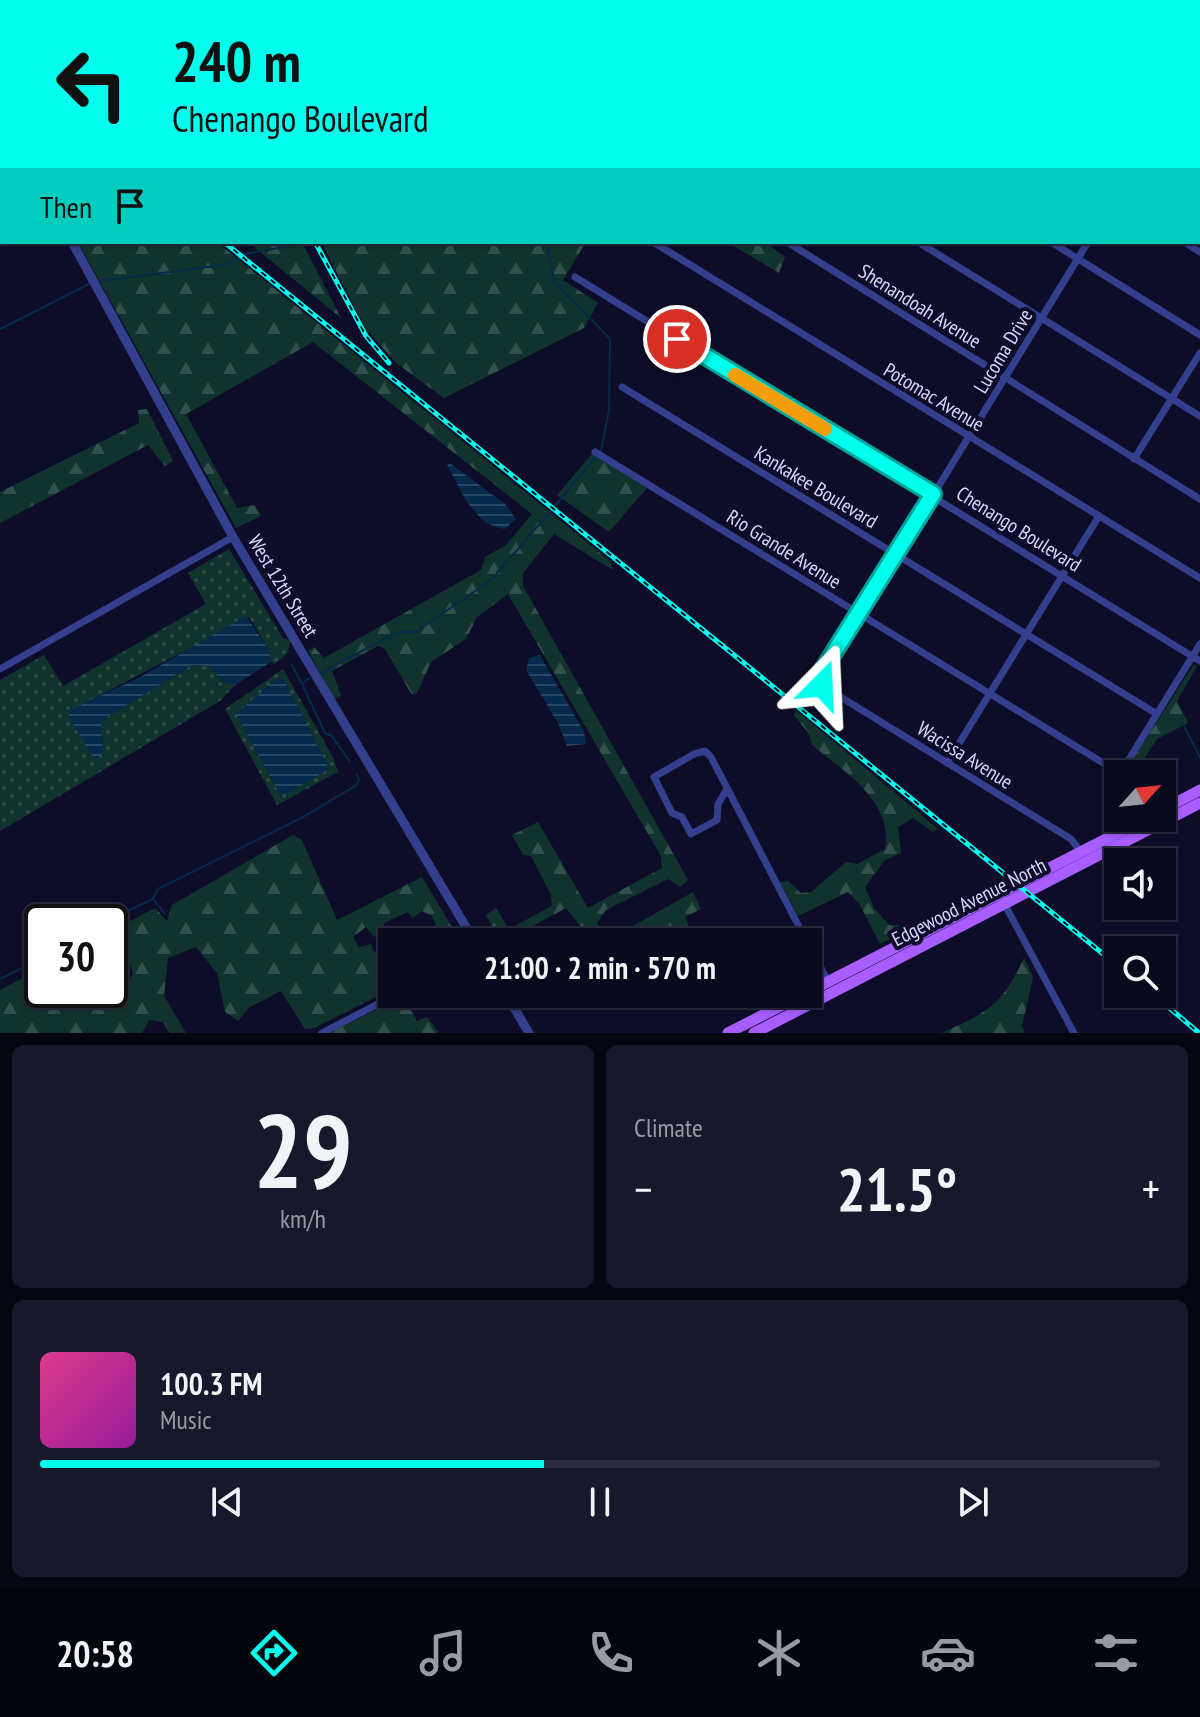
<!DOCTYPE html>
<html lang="en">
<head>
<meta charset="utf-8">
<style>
	body { margin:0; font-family:"PT Sans Narrow",sans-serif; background:#18182c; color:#f1f3f6; height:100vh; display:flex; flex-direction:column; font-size:30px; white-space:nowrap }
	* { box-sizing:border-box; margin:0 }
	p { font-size:26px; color:#999aa4 }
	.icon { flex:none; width:44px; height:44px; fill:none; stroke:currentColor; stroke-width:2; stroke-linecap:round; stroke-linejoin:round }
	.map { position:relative; height:1033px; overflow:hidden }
	.sheet { display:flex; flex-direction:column; gap:12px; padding:12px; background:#060611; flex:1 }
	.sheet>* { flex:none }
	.guide { position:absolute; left:0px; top:0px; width:1200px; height:244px; box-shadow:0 2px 6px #0004,0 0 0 2px #2a2b3d; background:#02ffee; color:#111; overflow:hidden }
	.needle { width:52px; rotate:63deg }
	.tools { position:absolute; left:1104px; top:760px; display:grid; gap:16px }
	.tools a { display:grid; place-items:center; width:72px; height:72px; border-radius:0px; background:#0a0a1f; box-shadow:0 2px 6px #0004,0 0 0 2px #2a2b3d; font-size:40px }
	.speed { position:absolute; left:24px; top:904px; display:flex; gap:16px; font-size:40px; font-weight:700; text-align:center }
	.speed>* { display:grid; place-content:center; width:104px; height:104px; border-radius:50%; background:#0a0a1f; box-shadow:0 2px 6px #0004,0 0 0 2px #2a2b3d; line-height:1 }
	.speed .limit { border:4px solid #111; border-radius:12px; background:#fff; color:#111 }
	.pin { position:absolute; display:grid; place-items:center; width:68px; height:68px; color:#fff; margin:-34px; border:4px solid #fff; border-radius:50%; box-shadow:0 2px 8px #0007 }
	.me { position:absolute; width:88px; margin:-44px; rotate:21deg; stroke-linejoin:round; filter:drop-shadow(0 0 6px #0008) }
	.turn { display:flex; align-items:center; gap:28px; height:168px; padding:0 40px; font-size:36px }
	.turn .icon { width:104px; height:104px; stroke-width:2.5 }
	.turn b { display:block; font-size:56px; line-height:68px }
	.then { display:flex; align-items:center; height:76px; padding:0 40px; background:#0003; gap:16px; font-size:30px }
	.big { font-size:60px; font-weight:800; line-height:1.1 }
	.sheet .widget { flex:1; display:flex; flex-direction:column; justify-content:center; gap:12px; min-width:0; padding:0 28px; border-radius:12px; background:#18182c }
	.sheet .dial { align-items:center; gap:0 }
	.dial b { font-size:104px; line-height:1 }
	.song { display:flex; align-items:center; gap:24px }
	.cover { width:96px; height:96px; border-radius:12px; background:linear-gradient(135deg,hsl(330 70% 55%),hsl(300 70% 35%)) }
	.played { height:8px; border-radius:4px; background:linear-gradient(90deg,#02ffee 45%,#2a2b3d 45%) }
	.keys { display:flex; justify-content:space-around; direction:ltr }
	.heat { display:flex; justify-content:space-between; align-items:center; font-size:44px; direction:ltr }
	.sheet .tiles { flex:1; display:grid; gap:12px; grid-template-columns:1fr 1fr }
	.widget:last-child { grid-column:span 2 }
	.trip { position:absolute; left:378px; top:928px; width:444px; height:80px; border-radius:0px; background:#0a0a1f; box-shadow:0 2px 6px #0004,0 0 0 2px #2a2b3d; font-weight:800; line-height:80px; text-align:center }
	.dock { display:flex; height:128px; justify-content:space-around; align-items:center; background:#04040c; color:#999aa4 }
	.dock .icon { width:56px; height:56px }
	.dock .current { color:#02ffee }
	.dock b { font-size:36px; color:#f1f3f6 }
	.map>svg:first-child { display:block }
</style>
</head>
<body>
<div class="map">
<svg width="1200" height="1033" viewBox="0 0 1200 1033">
	<defs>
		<pattern id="grass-dots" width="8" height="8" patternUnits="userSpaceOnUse" patternTransform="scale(2)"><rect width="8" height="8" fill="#10342d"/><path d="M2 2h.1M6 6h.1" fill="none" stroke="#32514c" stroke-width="1.8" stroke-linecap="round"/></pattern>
		<pattern id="forest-firs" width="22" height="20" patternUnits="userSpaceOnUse" patternTransform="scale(2)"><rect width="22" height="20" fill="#10342d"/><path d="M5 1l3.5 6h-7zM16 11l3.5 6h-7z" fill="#32514c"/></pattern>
		<pattern id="water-rules" width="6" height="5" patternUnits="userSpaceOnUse" patternTransform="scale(2)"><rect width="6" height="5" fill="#052a4b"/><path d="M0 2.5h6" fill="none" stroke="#294866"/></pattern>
	</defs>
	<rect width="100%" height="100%" fill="#0e0d29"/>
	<g fill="url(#grass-dots)" fill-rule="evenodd">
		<path d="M229,549l54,89 7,3 -2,12 -14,11 -3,-2 -1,-10 -21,-35 -177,93 -2,7 33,27 -2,-19 3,-6 88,-54 17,1 13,15 13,4 -15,16 -220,130v-151l44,-25 19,31 143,-82 -18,-31z"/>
		<path d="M283,669l51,90 4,13 -61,33 -52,-96zM278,678l8,6 43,85 -50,24 -43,-79z"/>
	</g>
	<g fill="url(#forest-firs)">
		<path d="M604,0h596v66l-2,-64h-609z"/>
		<path d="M78,242h139l393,319 3,9 -59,-36 -31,39v13l165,294 -8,7 -12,-8 -62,31 -9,13 6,19h-15l3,-3 -25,-31 -63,34h-17l11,-7 -11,-20 10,-7 13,21 43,-23 -1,-11 -20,-39 -8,-1 -11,-20 26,-13 50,86 74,-40 -1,-12 -153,-262 -31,23 -11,22 -35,23 -14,31 -5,2 -27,-46 -7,-3 -46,25 9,25 -7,3 -26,-48 6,-4 10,11 157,-88 4,-13 21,-12 26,-31 -219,-172 -127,72 51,94 18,-3 6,11 -25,12z"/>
		<path d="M248,242h54l39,76z"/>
		<path d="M321,242h265l-23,38 35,23 -14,25 -140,70 -48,-35 -30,-34z"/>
		<path d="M727,242h38l20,15 -6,16z"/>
		<path d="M147,409l26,52 -8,5 -17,-21 -148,78v-31l139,-69 -1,-13z"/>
		<path d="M592,454l55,34 -38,44 -52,-37z"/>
		<path d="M1194,664l3,2 -20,35 11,22 -31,16 -23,35h-4l-2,-7z"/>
		<path d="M796,710l142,119 -5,3 -20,-14 -15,9 3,26 -16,7 -20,27 9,21 15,17 27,1 -36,18 -20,-39 -12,-13 -50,24 -18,-34 8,-1 13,12 10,-1 35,-30 11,2 28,-15c9,-48 -41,-77 -73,-104l-3,-11 -15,-19z"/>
		<path d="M293,835l9,5 35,80 85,-43 39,65h-18l-11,-26 -10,-5 -10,7 -4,-6 -24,11 -2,10 -8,4 -8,-10 -13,10 6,10 12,-3 3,8 12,-3 6,8v32l-78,39 -9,1 -24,-38 -31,16 -12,14 -13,-9 -8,-39 -21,-26 -28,11 -4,38 22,37h-16l-7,-11 -14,-2 -7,13h-142v-43l42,-22v22h68v-4l2,3 14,-4 7,-11 -9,-31 -14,-5v-6l45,-24 12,13 5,-16z"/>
		<path d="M693,892l8,17 -16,8 11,25h-26l-7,-13 -31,13h-27z"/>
		<path d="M1024,958l9,19 -11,49 3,7h-83c48,-23 58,-25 82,-75z"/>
		<path d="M404,996l13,25 10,-4 12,16h-110z"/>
	</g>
	<g fill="url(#water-rules)">
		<path d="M451,464l54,40 11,15 -11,10c-32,-4 -43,-38 -58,-64z"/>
		<path d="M246,616l24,36 1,10 -36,23 -13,-4 -13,-15 -17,-1 -88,54 -3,6 2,27 -5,7 -6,-3 -23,-39 1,-7 70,-33z"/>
		<path d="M540,655l44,77 2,12 -19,2 -9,-23 -32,-53 3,-12z"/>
		<path d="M278,678h4l4,6 43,85 -43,26 -7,-2 -43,-79z"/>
	</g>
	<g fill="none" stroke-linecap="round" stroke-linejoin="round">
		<g stroke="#052a4b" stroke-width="2">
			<path d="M998,2l9,-2"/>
			<path d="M547,242l7,39 56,58 -1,71 -8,41"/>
			<path d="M244,254l62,-11"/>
			<path d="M100,281l123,-16 17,-7"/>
			<path d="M0,329l89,-45"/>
			<path d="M555,506l42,-51"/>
			<path d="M292,665l10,19"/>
			<path d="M321,673l76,-41h19l75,-52 60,-69"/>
			<path d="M309,678l-7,6 23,49 7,3 18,26"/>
			<path d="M1182,722l18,35"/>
			<path d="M153,899l12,15"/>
			<path d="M103,922l50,-23 5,-10 145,-72 52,-31 4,-6 -2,-5"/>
			<path d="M0,979l42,-21"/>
		</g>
		<g stroke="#343f8d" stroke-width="7">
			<path d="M1198,170l2,1"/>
			<path d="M653,242l547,336"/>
			<path d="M787,242l413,257"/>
			<path d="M918,242l282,174"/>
			<path d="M1051,242l149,93"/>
			<path d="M1184,242l16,10"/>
			<path d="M575,277l625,384"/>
			<path d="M622,387l535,327"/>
			<path d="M595,452l526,322"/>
			<path d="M1134,459l66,-106"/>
			<path d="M0,669l233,-132"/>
			<path d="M947,763l152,-247"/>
			<path d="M1120,774l80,-130"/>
			<path d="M727,789l-9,15 -1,16 -26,14 -9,-17 -10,-4 -18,-36 40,-23 11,-3 6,6 96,185"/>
			<path d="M1082,853l-11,-14 -245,-151 -6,-8 268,-438"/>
			<path d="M999,894l75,139"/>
			<path d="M808,944l21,39"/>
			<path d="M322,1033l75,-39"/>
		</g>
		<g stroke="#343f8d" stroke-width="9">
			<path d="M0,112l2,3"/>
			<path d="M0,179l2,-1"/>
			<path d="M72,242l161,295 242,405"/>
			<path d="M506,994l23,39"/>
		</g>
		<g stroke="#a75dff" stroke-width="11">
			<path d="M1162,810l38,-20"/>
			<path d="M808,992l339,-174"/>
			<path d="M728,1033l76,-39"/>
			<path d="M754,1033l446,-230"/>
		</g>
		<g stroke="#02ffee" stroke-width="5">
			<g id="rail">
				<path d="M69,0l1,2"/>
				<path d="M177,0l1,2"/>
				<path d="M193,0l1,2"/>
				<path d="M0,61l2,2"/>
				<path d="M224,242l894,724"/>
				<path d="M315,242l51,94 23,27"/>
				<path d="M1153,994l46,39"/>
			</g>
		</g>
		<use href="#rail" stroke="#0e0d29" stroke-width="2" stroke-dasharray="6" stroke-linecap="butt"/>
	</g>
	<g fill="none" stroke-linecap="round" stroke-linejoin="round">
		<g stroke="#01a69b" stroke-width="20">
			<path id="route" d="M677,339l256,155 -112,179 1,12"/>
		</g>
		<use href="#route" stroke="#02ffee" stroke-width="14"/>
		<path stroke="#f59e0b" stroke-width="14" d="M735,375l90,54"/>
	</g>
	<g text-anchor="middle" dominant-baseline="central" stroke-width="8" stroke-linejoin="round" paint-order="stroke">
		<g font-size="20" fill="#d6d8ff" stroke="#0e0d29">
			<text transform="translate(920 306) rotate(32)">Shenandoah Avenue</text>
			<text transform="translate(1003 351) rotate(-59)">Lucoma Drive</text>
			<text transform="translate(934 397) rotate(31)">Potomac Avenue</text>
			<text transform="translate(816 487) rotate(31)">Kankakee Boulevard</text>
			<text transform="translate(1019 529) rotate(32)">Chenango Boulevard</text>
			<text transform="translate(784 549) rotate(32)">Rio Grande Avenue</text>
			<text transform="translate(283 586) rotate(59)">West 12th Street</text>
			<text transform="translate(965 755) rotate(32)">Wacissa Avenue</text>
			<text transform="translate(969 902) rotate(-27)">Edgewood Avenue North</text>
		</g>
	</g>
</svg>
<div class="tools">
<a><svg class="needle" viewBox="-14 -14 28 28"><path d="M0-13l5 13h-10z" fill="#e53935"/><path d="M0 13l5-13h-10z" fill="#999aa4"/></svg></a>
<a><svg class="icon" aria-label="sound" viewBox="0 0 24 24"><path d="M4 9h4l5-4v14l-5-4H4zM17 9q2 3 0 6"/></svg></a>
<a><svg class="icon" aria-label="search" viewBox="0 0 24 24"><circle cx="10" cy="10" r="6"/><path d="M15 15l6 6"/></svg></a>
</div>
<div class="speed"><div class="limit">30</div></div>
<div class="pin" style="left:677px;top:339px;background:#d93025"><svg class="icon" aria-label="arrive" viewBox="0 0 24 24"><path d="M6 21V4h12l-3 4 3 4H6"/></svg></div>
<svg class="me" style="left:822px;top:685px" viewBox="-20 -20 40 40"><path d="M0-17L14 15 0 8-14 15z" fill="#02ffee" stroke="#fff" stroke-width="4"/></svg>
<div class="trip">21:00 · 2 min · 570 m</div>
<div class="guide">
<div class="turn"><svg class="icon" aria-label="left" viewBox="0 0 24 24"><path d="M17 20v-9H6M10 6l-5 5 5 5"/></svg><div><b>240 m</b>Chenango Boulevard</div></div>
<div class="then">Then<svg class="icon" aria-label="arrive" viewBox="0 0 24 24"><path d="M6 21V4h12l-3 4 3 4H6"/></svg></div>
</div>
</div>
<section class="sheet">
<div class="tiles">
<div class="widget dial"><b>29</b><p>km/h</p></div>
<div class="widget"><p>Climate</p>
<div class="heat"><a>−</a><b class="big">21.5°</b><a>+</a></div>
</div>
<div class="widget">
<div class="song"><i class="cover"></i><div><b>100.3 FM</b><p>Music</p></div></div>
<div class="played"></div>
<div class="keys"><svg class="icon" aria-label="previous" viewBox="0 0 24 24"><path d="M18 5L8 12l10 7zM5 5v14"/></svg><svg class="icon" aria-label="pause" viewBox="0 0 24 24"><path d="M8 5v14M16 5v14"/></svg><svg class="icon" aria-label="next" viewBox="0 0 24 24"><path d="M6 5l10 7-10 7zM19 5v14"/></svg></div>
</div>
</div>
</section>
<nav class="dock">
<b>20:58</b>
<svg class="icon current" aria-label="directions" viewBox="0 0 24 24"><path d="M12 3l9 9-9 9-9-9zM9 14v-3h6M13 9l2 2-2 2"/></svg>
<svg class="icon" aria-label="music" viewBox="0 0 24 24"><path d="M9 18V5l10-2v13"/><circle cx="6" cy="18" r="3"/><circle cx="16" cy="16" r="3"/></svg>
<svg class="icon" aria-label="phone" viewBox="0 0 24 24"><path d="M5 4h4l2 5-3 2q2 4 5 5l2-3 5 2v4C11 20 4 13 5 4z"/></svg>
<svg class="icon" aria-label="climate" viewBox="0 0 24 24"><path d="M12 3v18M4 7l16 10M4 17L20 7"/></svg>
<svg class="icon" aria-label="car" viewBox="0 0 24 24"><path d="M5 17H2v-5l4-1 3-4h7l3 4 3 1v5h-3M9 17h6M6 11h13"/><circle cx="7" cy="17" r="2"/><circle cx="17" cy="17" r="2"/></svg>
<svg class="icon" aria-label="filters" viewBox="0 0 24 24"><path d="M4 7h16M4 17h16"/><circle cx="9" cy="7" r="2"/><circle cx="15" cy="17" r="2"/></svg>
</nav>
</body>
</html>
